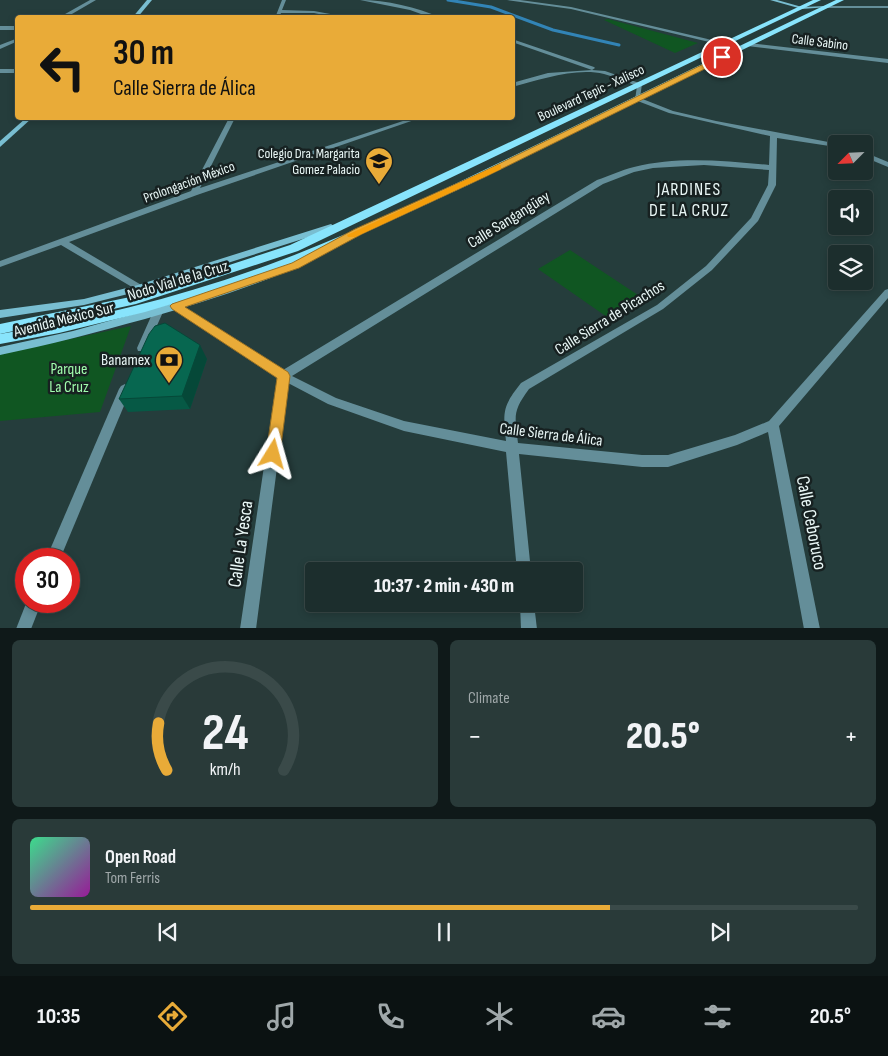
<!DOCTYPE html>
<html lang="en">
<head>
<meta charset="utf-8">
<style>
	body { margin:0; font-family:"Sofia Sans Condensed",sans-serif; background:#293a39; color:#f1f3f6; height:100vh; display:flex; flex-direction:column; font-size:19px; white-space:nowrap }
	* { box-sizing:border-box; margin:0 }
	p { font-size:16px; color:#a0a8aa }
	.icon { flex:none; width:28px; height:28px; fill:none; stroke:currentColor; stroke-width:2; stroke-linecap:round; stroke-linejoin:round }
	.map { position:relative; height:628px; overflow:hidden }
	.drawer { display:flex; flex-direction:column; gap:12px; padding:12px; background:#0f1919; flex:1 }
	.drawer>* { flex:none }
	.guide { position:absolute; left:15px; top:15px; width:500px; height:105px; border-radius:5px; box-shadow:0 2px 8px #0003,0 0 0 1px #3a4a49; background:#e9ab38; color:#111; overflow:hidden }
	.needle { width:32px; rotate:246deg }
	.buttons { position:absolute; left:828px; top:135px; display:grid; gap:10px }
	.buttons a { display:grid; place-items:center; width:45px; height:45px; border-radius:5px; background:#1c2e2d; box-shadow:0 2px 8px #0003,0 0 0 1px #3a4a49; font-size:25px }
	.speed { position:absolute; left:15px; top:548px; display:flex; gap:10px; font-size:25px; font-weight:700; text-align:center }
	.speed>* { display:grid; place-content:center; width:65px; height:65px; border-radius:50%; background:#1c2e2d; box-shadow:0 2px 8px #0003,0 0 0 1px #3a4a49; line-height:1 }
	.speed .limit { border:8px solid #d22; background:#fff; color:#111 }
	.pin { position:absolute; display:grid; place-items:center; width:42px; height:42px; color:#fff; margin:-21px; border:2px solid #fff; border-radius:50%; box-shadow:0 1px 5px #0007 }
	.me { position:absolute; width:55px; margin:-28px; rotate:8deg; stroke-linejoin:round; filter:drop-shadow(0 0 4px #0008) }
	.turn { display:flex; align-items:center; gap:18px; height:105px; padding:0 15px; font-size:22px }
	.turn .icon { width:65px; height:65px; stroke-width:2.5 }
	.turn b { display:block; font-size:35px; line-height:42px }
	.big { font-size:38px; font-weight:800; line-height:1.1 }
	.drawer .card { flex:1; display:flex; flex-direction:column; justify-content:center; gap:8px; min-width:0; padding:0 18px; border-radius:8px; background:#293a39 }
	.drawer .dial { align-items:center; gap:0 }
	.dial svg { height:130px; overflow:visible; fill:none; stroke:#3a4a49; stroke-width:7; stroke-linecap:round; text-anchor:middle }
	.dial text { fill:#f1f3f6; stroke:none }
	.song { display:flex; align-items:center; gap:15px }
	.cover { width:60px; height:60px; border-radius:8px; background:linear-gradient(135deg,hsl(150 70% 55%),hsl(300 70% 35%)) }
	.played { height:5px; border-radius:2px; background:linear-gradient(90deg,#e9ab38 70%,#3a4a49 70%) }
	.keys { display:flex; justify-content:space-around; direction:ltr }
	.heat { display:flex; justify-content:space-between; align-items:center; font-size:28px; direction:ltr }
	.drawer .tiles { flex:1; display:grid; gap:12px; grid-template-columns:1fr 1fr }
	.card:last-child { grid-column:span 2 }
	.trip { position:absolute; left:305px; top:562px; width:278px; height:50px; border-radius:5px; background:#1c2e2d; box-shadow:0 2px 8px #0003,0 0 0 1px #3a4a49; font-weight:800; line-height:50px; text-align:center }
	.menu { display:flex; height:80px; justify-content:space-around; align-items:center; background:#0b1212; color:#a0a8aa }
	.menu .icon { width:35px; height:35px }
	.menu .current { color:#e9ab38 }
	.menu b { font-size:22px; color:#f1f3f6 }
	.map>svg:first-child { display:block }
</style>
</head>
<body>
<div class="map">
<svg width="888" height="629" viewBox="0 0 888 629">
	<rect width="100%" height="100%" fill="#253d3c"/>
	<g fill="#105622">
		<path d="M608,19l90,24 -23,10 -71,-33z"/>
		<path d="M570,250l68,45 -31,22 -69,-48z"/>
		<path d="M131,326l-31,86 -100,9v-67z"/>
	</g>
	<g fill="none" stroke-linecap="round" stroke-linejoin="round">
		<path stroke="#3284b6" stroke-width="3" d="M448,0l43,7 62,23 66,15"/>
		<g fill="#648e99" fill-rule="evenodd">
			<path d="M90,0h6l-31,18h-7z"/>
			<path d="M282,0h4l-4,10 32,1 38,7h-14l-24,-5h-33l-2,5h-4z"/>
			<path d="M360,0c26,0 57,7 81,18h-9l-22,-8z"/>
			<path d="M507,0h13l51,7 158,37 -3,2 -155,-37z"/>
			<path d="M826,6h62v2h-64z"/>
			<rect x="0" y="26" width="18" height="4"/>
			<path d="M18,38v3l-18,8v-4z"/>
			<path d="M512,39l82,28 1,1 -3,2 13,1 37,13 -2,14 33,13 43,10 123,23h-3v3l-59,-9 -1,47 -18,36 -46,49 -49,39 -134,80c-17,23 -14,27 -11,54l124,12h26l67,-20 34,-14 116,-131 3,-1v9l-109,128 41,203h-16l-36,-197 -31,13 -69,22h-26l-123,-13 12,117h-14l-11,-119 -102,-21 -76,-27 -40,-21 -32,246h-16l37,-251 -104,-70 -2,-2 2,-2h6l104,66 314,-190c12,-4 24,-10 37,-13 44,-11 90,-6 135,-2l1,-29 -101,-23 -34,-13 2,-14c-11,-4 -22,-9 -33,-12 -28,-7 -65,6 -92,13v-4l36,-10 44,-3 -80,-28zM704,165l65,5 -1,15 -17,33 -45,48 -49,39 -136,78c-19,24 -18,29 -15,58l-102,-20 -68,-23 -44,-22 311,-192 31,-12 19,-4z"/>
			<path d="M749,43l139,16v4l-141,-17 -1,-1z"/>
			<rect x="0" y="69" width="18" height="4"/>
			<path d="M229,118h6l-35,70 212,-70h8l-223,77 -128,47 74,44 2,2 -2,2h-6l-76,-45 -61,22v-6l191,-70z"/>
			<path d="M864,152l24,10v5l-24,-10z"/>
			<path d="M158,308l5,4 -16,36 -1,3h-8l-1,-3 16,-36z"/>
			<path d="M125,384l4,2 2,3 -71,170h-14l73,-170 2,-3z"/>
			<path d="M27,601h15l-11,28h-15z"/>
			<path d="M520,604h14l3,25h-16z"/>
		</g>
		<g fill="#79bed1" fill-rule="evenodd">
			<path d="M147,0h5l-15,18h-5z"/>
			<path d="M770,0h7l25,7 24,-1 2,1 -26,2z"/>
			<path d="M26,118h6l-32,29v-6z"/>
			<path d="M331,224l4,3 -1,2 -194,62 -56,14 -84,13v-8l84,-11 54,-14z"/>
			<path d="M321,249l4,3 -1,2c-57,29 -118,47 -179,65 -48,13 -96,26 -145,36v-8l73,-16 136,-38 66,-23z"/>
		</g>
		<g fill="#88e4fc" fill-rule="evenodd">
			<path d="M813,0h8l-523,251 -162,53 -136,30v-10l135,-28 155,-51z"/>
			<path d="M836,0h8l-376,185 -154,71 -79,29 -90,27 -86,21 -59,11v-10c91,-15 181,-37 268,-69 93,-34 181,-78 270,-121 99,-48 198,-97 298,-144z"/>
		</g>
	</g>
	<path fill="#065945" d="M207,359l-17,50 -62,3 -9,-13z"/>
	<path fill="#054838" d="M200,345l7,14 -17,50 -8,-13z"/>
	<path fill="#076750" stroke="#054838" d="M165,323l35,22 -18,51 -63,3 30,-65 6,-8z"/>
	<path fill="#e9ab38" stroke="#976f24" d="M722,55l4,2 -1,2 -240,118 -123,57 -63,34 -114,39 103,65 2,4 -10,78 -2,4 -5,2 -5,-2 -2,-4 11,-76 -105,-69 -2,-3 2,-2 120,-41 63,-34 123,-55z"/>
	<path fill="#f59e0b" d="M498,165h3v4l-146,68h-7l-1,-2z"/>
	<defs>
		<g id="school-pin" transform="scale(1.4375)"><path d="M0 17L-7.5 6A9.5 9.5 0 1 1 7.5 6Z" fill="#e9ab38" stroke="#172121"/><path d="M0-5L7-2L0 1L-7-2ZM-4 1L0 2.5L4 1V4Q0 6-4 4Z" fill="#111"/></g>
		<g id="bank-pin" transform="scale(1.4375)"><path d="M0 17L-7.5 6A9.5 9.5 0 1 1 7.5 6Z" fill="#e9ab38" stroke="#172121"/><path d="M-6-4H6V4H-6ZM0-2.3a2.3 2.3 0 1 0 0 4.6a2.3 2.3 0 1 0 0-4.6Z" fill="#111"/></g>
	</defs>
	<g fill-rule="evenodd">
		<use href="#school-pin" x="379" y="161"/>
		<use href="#bank-pin" x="169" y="360"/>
	</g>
	<g text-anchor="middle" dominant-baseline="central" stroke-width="5" stroke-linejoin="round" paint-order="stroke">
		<g font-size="14" fill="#e9f7f6" stroke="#172121">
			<text transform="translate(820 42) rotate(7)">Calle Sabino</text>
			<text transform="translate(591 93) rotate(-25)">Boulevard Tepic - Xalisco</text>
			<text transform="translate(189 182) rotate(-20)">Prolongación México</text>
		</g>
		<g font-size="14" fill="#e9f7f6" stroke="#172121" text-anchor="end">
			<text x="360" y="153">Colegio Dra. Margarita<tspan x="360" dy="16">Gomez Palacio</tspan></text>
		</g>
		<g font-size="16" fill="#e9f7f6" stroke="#172121">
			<text transform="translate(509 220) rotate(-32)">Calle Sangangüey</text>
			<text transform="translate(178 281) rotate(-17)">Nodo Vial de la Cruz</text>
			<text transform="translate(610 318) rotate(-32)">Calle Sierra de Picachos</text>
			<text transform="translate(64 320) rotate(-14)">Avenida México Sur</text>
			<text transform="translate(551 435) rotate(7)">Calle Sierra de Álica</text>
		</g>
		<g font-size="16" fill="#e9f7f6" stroke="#172121" text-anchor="end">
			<text x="150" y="360">Banamex</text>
		</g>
		<g font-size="16" fill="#a1fdad" stroke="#172121">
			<text x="69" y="369">Parque<tspan x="69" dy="18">La Cruz</tspan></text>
		</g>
		<g font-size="18" letter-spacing="1" fill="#e9f7f6" stroke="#172121">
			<text x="689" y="189">JARDINES<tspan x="689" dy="21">DE LA CRUZ</tspan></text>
		</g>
		<g font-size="19" fill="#e9f7f6" stroke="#172121">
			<text transform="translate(811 523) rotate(79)">Calle Ceboruco</text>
			<text transform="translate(241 544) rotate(-82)">Calle La Yesca</text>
		</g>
	</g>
</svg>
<div class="buttons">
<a><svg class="needle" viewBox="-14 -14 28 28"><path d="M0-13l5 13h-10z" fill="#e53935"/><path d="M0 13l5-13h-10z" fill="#a0a8aa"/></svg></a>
<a><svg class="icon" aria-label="sound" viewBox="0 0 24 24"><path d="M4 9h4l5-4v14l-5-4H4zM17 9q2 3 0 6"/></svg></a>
<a><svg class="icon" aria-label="layers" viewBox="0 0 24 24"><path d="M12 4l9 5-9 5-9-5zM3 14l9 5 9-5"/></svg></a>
</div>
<div class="speed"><div class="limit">30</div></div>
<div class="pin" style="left:722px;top:57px;background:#d93025"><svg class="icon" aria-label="arrive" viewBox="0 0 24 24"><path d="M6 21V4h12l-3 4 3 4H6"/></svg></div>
<svg class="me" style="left:273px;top:454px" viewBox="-20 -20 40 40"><path d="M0-17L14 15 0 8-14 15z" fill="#e9ab38" stroke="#fff" stroke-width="4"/></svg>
<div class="trip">10:37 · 2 min · 430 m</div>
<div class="guide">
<div class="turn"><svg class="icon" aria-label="left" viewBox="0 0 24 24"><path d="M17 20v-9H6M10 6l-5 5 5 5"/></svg><div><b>30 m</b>Calle Sierra de Álica</div></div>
</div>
</div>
<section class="drawer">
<div class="tiles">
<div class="card dial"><svg viewBox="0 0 100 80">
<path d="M14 69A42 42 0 1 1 86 69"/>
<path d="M14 69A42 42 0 0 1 9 40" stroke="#e9ab38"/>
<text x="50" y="56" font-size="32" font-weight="700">24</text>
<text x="50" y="72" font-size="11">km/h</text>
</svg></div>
<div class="card"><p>Climate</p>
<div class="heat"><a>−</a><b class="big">20.5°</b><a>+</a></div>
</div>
<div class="card">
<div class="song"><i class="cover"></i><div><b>Open Road</b><p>Tom Ferris</p></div></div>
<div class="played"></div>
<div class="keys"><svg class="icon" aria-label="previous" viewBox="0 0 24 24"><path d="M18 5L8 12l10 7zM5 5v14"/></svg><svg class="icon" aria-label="pause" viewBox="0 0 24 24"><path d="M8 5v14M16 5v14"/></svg><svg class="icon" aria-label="next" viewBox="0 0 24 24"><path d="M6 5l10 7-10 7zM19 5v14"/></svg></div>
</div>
</div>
</section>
<nav class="menu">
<b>10:35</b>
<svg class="icon current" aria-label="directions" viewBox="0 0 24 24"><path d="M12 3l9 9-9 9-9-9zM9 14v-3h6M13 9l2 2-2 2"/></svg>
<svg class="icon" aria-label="music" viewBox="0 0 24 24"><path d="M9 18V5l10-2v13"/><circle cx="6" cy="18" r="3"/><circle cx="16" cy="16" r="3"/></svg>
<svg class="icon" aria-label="phone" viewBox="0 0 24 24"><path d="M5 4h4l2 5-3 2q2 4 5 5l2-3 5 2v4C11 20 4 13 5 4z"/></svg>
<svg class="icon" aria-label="climate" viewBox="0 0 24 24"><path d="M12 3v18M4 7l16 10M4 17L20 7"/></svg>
<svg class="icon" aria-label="car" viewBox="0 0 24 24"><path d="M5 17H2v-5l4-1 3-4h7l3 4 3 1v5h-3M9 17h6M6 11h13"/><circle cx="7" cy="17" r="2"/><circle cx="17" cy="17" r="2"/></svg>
<svg class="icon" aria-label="filters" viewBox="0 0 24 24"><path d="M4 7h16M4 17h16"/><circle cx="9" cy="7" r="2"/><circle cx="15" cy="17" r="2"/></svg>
<b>20.5°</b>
</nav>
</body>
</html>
